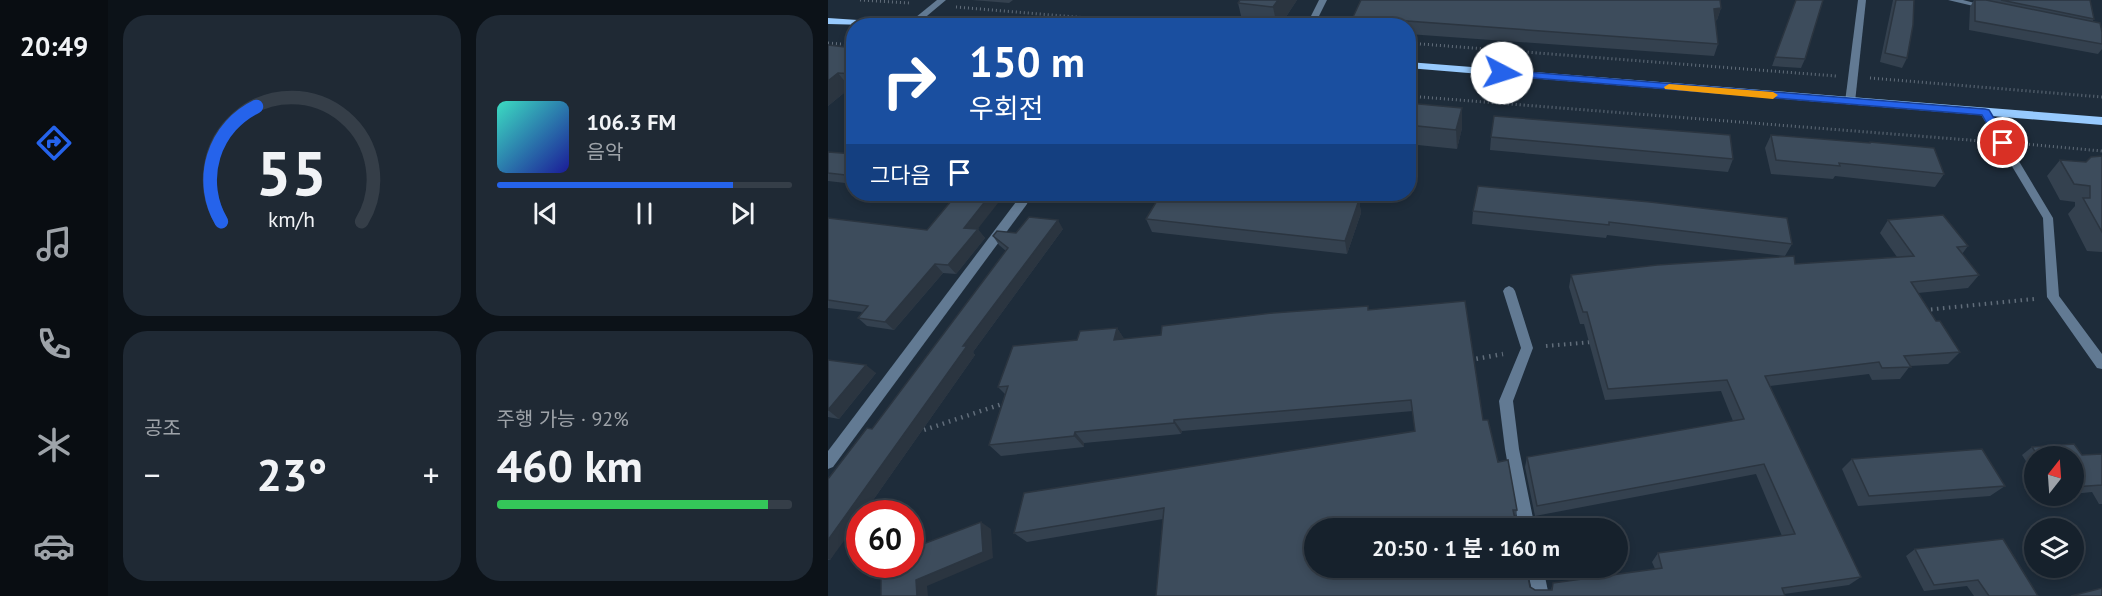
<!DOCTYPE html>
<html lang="ko">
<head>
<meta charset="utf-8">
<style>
	body { margin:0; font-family:"PT Sans","Noto Sans KR",sans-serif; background:#1f2934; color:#f1f3f6; height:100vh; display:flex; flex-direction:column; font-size:22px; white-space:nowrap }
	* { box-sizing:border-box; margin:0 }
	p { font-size:20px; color:#9ea3a9 }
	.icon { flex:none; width:33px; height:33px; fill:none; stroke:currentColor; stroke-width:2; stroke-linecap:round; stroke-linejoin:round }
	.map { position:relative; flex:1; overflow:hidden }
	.panel { display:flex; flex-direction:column; gap:15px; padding:15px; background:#0c1218; width:720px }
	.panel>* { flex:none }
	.hud { position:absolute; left:18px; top:18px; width:570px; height:183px; border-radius:24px; box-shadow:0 3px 9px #0003,0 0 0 2px #353e48; background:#1a4fa0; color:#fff; overflow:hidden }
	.needle { width:39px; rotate:17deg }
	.buttons { position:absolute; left:1196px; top:446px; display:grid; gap:12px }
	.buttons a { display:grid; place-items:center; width:60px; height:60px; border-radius:50%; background:#16212c; box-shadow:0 3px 9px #0003,0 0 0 2px #353e48; font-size:30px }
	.speed { position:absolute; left:18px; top:500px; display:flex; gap:12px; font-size:30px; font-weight:700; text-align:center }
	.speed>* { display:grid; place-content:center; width:78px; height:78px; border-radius:50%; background:#16212c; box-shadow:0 3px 9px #0003,0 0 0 2px #353e48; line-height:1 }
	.speed .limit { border:9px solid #d22; background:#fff; color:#111 }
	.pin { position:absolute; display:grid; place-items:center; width:51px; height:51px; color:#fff; margin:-26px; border:3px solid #fff; border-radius:50%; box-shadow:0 2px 6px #0007 }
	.me { position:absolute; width:66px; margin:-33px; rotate:95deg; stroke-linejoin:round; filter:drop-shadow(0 0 4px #0008) }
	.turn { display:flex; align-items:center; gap:21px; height:126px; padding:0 24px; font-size:27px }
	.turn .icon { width:78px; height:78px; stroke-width:2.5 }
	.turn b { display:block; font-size:42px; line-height:51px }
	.then { display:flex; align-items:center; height:57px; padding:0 24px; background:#0003; gap:12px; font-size:22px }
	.big { font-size:45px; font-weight:700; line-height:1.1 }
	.panel .tile { flex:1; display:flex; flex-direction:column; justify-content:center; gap:9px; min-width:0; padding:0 21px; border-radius:24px; background:#1f2934 }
	.panel .dial { align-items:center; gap:0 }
	.dial svg { height:156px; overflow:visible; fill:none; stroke:#353e48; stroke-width:7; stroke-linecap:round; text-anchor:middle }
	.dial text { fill:#f1f3f6; stroke:none }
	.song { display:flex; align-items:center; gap:18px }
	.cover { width:72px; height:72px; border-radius:9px; background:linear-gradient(135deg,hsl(170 70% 55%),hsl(240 70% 35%)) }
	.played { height:6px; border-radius:3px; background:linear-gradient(90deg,#2563eb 80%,#353e48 80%) }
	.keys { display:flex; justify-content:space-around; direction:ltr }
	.heat { display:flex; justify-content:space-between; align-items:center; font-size:33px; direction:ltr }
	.charge { height:9px; border-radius:4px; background:linear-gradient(90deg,#34c759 92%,#353e48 0) }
	.panel .tiles { flex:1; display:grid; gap:15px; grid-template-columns:repeat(2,1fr) }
	.trip { position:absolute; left:476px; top:518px; width:324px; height:60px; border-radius:30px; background:#16212c; box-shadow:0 3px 9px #0003,0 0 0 2px #353e48; font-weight:700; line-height:60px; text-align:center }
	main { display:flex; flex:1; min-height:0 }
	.tab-bar { display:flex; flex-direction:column; width:108px; justify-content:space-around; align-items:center; background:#090d12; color:#9ea3a9 }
	.tab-bar .icon { width:42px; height:42px }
	.tab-bar .active { color:#2563eb }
	.tab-bar b { font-size:27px; color:#f1f3f6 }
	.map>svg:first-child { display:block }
</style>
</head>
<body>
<main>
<nav class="tab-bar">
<b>20:49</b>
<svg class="icon active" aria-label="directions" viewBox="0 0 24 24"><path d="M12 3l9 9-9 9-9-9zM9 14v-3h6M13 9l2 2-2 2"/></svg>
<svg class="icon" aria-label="music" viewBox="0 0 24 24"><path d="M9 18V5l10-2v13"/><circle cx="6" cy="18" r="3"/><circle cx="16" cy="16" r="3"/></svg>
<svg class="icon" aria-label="phone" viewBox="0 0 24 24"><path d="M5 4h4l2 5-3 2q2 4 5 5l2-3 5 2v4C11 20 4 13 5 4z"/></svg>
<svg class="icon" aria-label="climate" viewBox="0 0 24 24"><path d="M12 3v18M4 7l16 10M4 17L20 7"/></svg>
<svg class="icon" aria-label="car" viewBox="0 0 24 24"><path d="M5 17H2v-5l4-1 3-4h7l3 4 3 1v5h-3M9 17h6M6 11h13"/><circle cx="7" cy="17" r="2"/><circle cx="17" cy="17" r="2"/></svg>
</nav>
<section class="panel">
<div class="tiles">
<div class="tile dial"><svg viewBox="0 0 100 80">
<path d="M14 69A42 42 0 1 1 86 69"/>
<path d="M14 69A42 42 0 0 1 32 10" stroke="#2563eb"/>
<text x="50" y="56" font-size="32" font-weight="700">55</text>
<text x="50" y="72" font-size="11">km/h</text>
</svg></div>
<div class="tile">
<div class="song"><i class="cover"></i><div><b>106.3 FM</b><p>음악</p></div></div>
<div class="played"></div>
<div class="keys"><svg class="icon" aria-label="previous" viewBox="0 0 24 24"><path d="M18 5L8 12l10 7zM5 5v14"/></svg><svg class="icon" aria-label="pause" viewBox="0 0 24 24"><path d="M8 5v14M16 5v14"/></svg><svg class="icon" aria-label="next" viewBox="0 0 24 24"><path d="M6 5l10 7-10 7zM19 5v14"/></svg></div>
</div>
<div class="tile"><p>공조</p>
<div class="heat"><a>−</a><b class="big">23°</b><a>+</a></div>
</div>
<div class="tile"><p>주행 가능 · 92%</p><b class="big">460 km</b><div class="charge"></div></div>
</div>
</section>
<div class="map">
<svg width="1274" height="596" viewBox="0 0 1274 596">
	<rect width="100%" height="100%" fill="#1e2c3a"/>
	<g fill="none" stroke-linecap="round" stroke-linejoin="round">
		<g stroke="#616d7a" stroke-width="3" stroke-dasharray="1 3" stroke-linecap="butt">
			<path d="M32,0l50,3"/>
			<path d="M128,7l228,19"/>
			<path d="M0,43l26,2"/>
			<path d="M580,43l428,33"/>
			<path d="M1042,78l232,19"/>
			<path d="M580,96l574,45"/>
			<path d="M1197,144l77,7"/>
		</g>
		<g stroke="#616d7a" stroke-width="4" stroke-dasharray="1.5 4.5" stroke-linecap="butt">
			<path d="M1097,310l109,-11"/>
			<path d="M718,346l46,-4"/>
		</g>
		<g stroke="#616d7a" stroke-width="4.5" stroke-dasharray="1.5 5" stroke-linecap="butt">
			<path d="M642,360l33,-6"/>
			<path d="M90,432l87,-29"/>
		</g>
		<g fill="#627a93" fill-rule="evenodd">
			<path d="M109,0h9l-31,26h-10z"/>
			<path d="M491,0h8l-13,26h-8z"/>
			<path d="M1120,0h15l27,7 -4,2z"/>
			<path d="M1157,110l5,3 63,105 6,78 43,58v15l-5,-1 -50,-71 -4,-79 -63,-105z"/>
			<path d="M195,197l4,1 1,3 -1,3 -194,263 -5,2v-18l191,-253z"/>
			<path d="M681,286l4,2 2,3 18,57 -20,53 6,48 16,79h-16l-14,-79 -6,-48 22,-53 -18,-57 2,-3z"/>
			<path d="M699,567h16l6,29h-16z"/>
		</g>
		<path fill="#627a93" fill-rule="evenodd" d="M1030,0h8l-11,102 -5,3 -5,-3z"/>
		<g fill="#97cafe" fill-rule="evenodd">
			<path d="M0,18l75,5 5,3 -80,-2z"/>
			<path d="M580,62l694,55v8l-694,-57z"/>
		</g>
	</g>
	<g fill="#34414f">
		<path d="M144,0h41l-4,3z"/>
		<path d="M469,0l-17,26h-26l-11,-2 -5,-21z"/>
		<path d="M968,0l9,59 -4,9 -29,-2z"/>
		<path d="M1065,0h21l-7,58 -5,10 -22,-6z"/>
		<path d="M1146,0h116l4,19 -2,3 10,10v17l-4,5 -129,-24 1,-23z"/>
		<path d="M893,8l-4,12 -2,1 3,23 -4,12 -306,-22v-8h-54l-1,-9z"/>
		<path d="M0,45l26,3v40h-4l-22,18z"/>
		<path d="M580,103l54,25 -5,21 -49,-5z"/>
		<path d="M943,135l98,8 1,-1 74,32 -9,13 -100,-11 -2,3 -62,-5 -6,-26z"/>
		<path d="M663,137l242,22 -5,13 -238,-22z"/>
		<path d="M0,152l26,2v30l-26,-3z"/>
		<path d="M1274,156v96l-15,-1 -19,-37 7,-8v-4l-15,-2 -13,-24 13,-16 26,2z"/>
		<path d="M531,200l2,13 -14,41 -195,-22 -6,-13z"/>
		<path d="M645,211l314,7 5,26 -7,12 -178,-21 -1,3 -134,-14z"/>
		<path d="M0,218l99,12 50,-1 8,9 -29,36 -13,-1 -49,57 -27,-4 -9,-8 4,-6 -34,-4z"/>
		<path d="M1060,220l80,26 -6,8 17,21 -11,13 -50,5 18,28 24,31 -12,12 -38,2 -10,13 -28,1 -3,-6 -99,12 91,191 -12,8 -65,9 -628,2 7,-77 -136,23 -13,-9 401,-102 -2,-20 -231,20 -1,3 -97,9v4l-83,9 -12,-11 16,-51 -7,-7 79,-47 40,-12 7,11 245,-29 114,110 34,90 -2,9 15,68 5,3h16l2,-7 102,-14 -3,-7 6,-9 124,-17 -26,-62 -221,42 -10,-49 2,-10 206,-36 -12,-30 -116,9 -21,-76h-4l-11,-37 2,-12 224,-11 102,-7 -17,-24z"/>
		<path d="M235,229l-90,123 2,3 -111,158h-4l-30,47h-2v-81l44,-50 134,-178 -7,-6 -6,-9z"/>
		<path d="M0,360l48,13 -37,46 -11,-2z"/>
		<path d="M1204,447l50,8 20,-1v50h-3l-7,-12 -19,2v-38h-39v18l-12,-19z"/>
		<path d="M1024,459l153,27 -15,10 -132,10 -16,-37z"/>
		<path d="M1087,549l123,47h-64l-7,-10 -43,5 -18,-35z"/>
	</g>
	<g fill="#2b3540">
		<path d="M450,0h19l-17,26h-3l-4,-19z"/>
		<path d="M893,8l-4,12 -7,2 4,-13z"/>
		<path d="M10,73l12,15 -22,18v-25z"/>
		<path d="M634,108v20l-5,21 -1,-19z"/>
		<path d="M163,194h14l-32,41 5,-6 7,9 -29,36 -8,-9 16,-37z"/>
		<path d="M531,200l2,13 -14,41 -2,-13z"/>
		<path d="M230,220l5,9 -90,123 2,3 -111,158h-4v6l-30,41 -2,-1v-19l135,-194z"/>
		<path d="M107,264l8,9 -49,57 -9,-8z"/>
		<path d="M289,328l8,12h-11z"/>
		<path d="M38,365l10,8 -37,46 -11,-9z"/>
		<path d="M346,420l8,11 -1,3 -7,-11z"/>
		<path d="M247,432l9,11v4l-10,-11z"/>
		<path d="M153,522l10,7 2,29 -66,28 1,10h-11l-1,-16z"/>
	</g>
	<g fill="#3d4c5c" stroke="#2b3540" stroke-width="1.5">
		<path d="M412,0h38l-5,7 -35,-4z"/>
		<path d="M533,0h359l1,8 -7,1 4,35 -365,-27z"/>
		<path d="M968,0h27l-18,59 -30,-2z"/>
		<path d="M1068,0h18l-1,25 -6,33 -22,-5z"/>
		<path d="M1147,0h11l114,23 2,9v12l-127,-23z"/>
		<path d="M1173,0h89l4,19z"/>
		<path d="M0,45l26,3v26l-16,-1 -10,8z"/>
		<path d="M580,103l54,5 -6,22 -48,-5z"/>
		<path d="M666,116l236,19 3,24 -242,-22z"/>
		<path d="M943,135l99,8v-1l64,6 10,26 -105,-11 1,3 -64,-6z"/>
		<path d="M0,152l26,2v22l-26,-3z"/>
		<path d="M1274,156v76l-19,-34h7v-12l-16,-2 -14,-24 26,2 5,-5z"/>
		<path d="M650,186l172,16 137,16 5,26 -183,-22v3l-136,-14z"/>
		<path d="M129,194h34l-27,34 14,1 -30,36 -13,-1 -50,58 -27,-4 10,-12 -40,-6v-82l99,12z"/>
		<path d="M333,194h137l61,6 -14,41 -199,-22z"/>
		<path d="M1115,215l25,31 -11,1 22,28 -68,7 25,39h4l20,31 -56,4 7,11 -29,1 -3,-6 -114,14 96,201 -79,11 3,8h-629l8,-88 -150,25 10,-40 391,-62 -4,-31 -237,20v3l-99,9 -1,4 -85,9 19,-59 -10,1 15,-41 64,-6 3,-9 37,-3 -3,12 47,-5 1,-9 111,-13 95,-7v4l97,-9 18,119h5l10,42 10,-2 9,50h-4l4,18h-203v39h212l4,20 5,3h17l1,-7 109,-15 -4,-15 137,-19 -31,-70 -227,42 -10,-49 217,-38 -17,-39 -119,9 -21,-77h-4l-12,-37 86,-10 137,-9 1,8 119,-8 -26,-36z"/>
		<path d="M201,217l29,3 -95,126h4l-139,194v-61l39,-51 5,1 136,-181 -15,-12 4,-5 19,2z"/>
		<path d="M0,360l38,5 -38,45z"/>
		<path d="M1246,444l8,11 20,-1v31l-29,2v-31h-35l-6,-9z"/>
		<path d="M1154,449l23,37 -136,10 -17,-37z"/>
		<path d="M153,522l2,30 -67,28 1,16h-36v-32h29v-15z"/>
		<path d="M1175,539l35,57h-49l-11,-16 -44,5 -19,-36z"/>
		<path d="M1274,588v8h-31z"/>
	</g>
	<path fill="#2563eb" stroke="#184099" stroke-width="1.5" d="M674,70l483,39 4,1 20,33 -6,3 -4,-1 -17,-30 -484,-40v-4z"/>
	<path fill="#f59e0b" d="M841,84l104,8 5,3 -5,4 -108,-10 -1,-2z"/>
</svg>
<div class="buttons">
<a><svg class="needle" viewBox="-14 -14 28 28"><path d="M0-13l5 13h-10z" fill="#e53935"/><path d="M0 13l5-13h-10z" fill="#9ea3a9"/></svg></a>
<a><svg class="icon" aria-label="layers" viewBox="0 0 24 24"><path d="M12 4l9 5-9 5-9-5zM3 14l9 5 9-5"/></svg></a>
</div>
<div class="speed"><div class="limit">60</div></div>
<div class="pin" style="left:1175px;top:143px;background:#d93025"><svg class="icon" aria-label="arrive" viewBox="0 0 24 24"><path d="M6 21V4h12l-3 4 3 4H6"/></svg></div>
<svg class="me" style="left:674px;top:73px" viewBox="-20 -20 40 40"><circle r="19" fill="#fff"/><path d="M0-13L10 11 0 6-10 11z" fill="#2563eb"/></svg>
<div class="trip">20:50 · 1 분 · 160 m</div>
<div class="hud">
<div class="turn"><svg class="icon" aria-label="right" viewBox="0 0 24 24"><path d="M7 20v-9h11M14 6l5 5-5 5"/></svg><div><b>150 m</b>우회전</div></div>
<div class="then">그다음<svg class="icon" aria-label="arrive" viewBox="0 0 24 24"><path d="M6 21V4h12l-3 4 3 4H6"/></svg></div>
</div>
</div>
</main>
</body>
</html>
